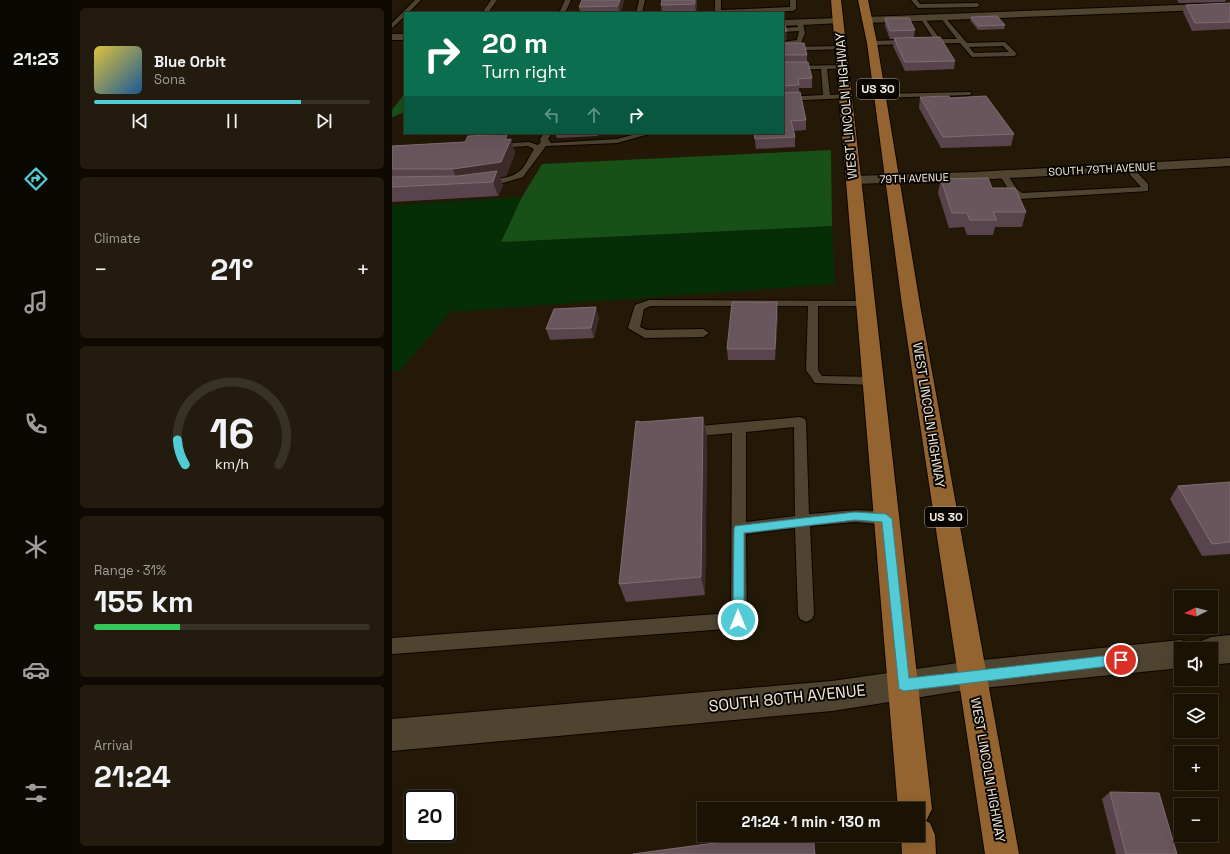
<!DOCTYPE html>
<html lang="en">
<head>
<meta charset="utf-8">
<style>
	body { margin:0; font-family:"Space Grotesk",sans-serif; background:#231c0e; color:#f1f3f6; height:100vh; display:flex; flex-direction:column; font-size:15px; white-space:nowrap }
	* { box-sizing:border-box; margin:0 }
	p { font-size:13px; color:#9f9e9a }
	.icon { flex:none; width:22px; height:22px; fill:none; stroke:currentColor; stroke-width:2; stroke-linecap:round; stroke-linejoin:round }
	.map { position:relative; flex:1; overflow:hidden }
	.side { display:flex; flex-direction:column; gap:8px; padding:8px; background:#0e0a02; width:320px }
	.side>* { flex:none }
	.guide { position:absolute; left:12px; top:12px; width:380px; height:122px; border-radius:0px; box-shadow:0 4px 16px #0002,0 0 0 1px #383226; background:#0b6e4f; color:#fff; overflow:hidden }
	.needle { width:26px; rotate:264deg }
	.tools { position:absolute; left:782px; top:590px; display:grid; gap:8px }
	.tools a { display:grid; place-items:center; width:44px; height:44px; border-radius:0px; background:#1a1304; box-shadow:0 4px 16px #0002,0 0 0 1px #383226; font-size:20px }
	.speed { position:absolute; left:12px; top:790px; display:flex; gap:8px; font-size:20px; font-weight:700; text-align:center }
	.speed>* { display:grid; place-content:center; width:52px; height:52px; border-radius:50%; background:#1a1304; box-shadow:0 4px 16px #0002,0 0 0 1px #383226; line-height:1 }
	.speed .limit { border:2px solid #111; border-radius:6px; background:#fff; color:#111 }
	.pin { position:absolute; display:grid; place-items:center; width:34px; height:34px; color:#fff; margin:-17px; border:2px solid #fff; border-radius:50%; box-shadow:0 1px 4px #0007 }
	.me { position:absolute; width:44px; margin:-22px; rotate:0deg; stroke-linejoin:round; filter:drop-shadow(0 0 3px #0008) }
	.turn { display:flex; align-items:center; gap:14px; height:84px; padding:0 12px; font-size:18px }
	.turn .icon { width:52px; height:52px; stroke-width:2.5 }
	.turn b { display:block; font-size:28px; line-height:34px }
	.lanes { display:flex; align-items:center; height:38px; padding:0 12px; background:#0003; justify-content:center; gap:20px; direction:ltr }
	.lanes .off { opacity:.35 }
	.big { font-size:30px; font-weight:800; line-height:1.1 }
	.side .widget { flex:1; display:flex; flex-direction:column; justify-content:center; gap:6px; min-width:0; padding:0 14px; border-radius:6px; background:#231c0e }
	.side .dial { align-items:center; gap:0 }
	.dial svg { height:104px; overflow:visible; fill:none; stroke:#383226; stroke-width:7; stroke-linecap:round; text-anchor:middle }
	.dial text { fill:#f1f3f6; stroke:none }
	.song { display:flex; align-items:center; gap:12px }
	.cover { width:48px; height:48px; border-radius:6px; background:linear-gradient(135deg,hsl(50 70% 55%),hsl(210 70% 35%)) }
	.played { height:4px; border-radius:2px; background:linear-gradient(90deg,#52cbd7 75%,#383226 75%) }
	.keys { display:flex; justify-content:space-around; direction:ltr }
	.heat { display:flex; justify-content:space-between; align-items:center; font-size:22px; direction:ltr }
	.charge { height:6px; border-radius:3px; background:linear-gradient(90deg,#34c759 31%,#383226 0) }
	.trip { position:absolute; left:305px; top:802px; width:228px; height:40px; border-radius:0px; background:#1a1304; box-shadow:0 4px 16px #0002,0 0 0 1px #383226; font-weight:800; line-height:40px; text-align:center }
	main { display:flex; flex:1; min-height:0 }
	.menu { display:flex; flex-direction:column; width:72px; justify-content:space-around; align-items:center; background:#0a0802; color:#9f9e9a }
	.menu .icon { width:28px; height:28px }
	.menu .active { color:#52cbd7 }
	.menu b { font-size:18px; color:#f1f3f6 }
	.map>svg:first-child { display:block }
</style>
</head>
<body>
<main>
<nav class="menu">
<b>21:23</b>
<svg class="icon active" aria-label="directions" viewBox="0 0 24 24"><path d="M12 3l9 9-9 9-9-9zM9 14v-3h6M13 9l2 2-2 2"/></svg>
<svg class="icon" aria-label="music" viewBox="0 0 24 24"><path d="M9 18V5l10-2v13"/><circle cx="6" cy="18" r="3"/><circle cx="16" cy="16" r="3"/></svg>
<svg class="icon" aria-label="phone" viewBox="0 0 24 24"><path d="M5 4h4l2 5-3 2q2 4 5 5l2-3 5 2v4C11 20 4 13 5 4z"/></svg>
<svg class="icon" aria-label="climate" viewBox="0 0 24 24"><path d="M12 3v18M4 7l16 10M4 17L20 7"/></svg>
<svg class="icon" aria-label="car" viewBox="0 0 24 24"><path d="M5 17H2v-5l4-1 3-4h7l3 4 3 1v5h-3M9 17h6M6 11h13"/><circle cx="7" cy="17" r="2"/><circle cx="17" cy="17" r="2"/></svg>
<svg class="icon" aria-label="filters" viewBox="0 0 24 24"><path d="M4 7h16M4 17h16"/><circle cx="9" cy="7" r="2"/><circle cx="15" cy="17" r="2"/></svg>
</nav>
<section class="side">
<div class="widget">
<div class="song"><i class="cover"></i><div><b>Blue Orbit</b><p>Sona</p></div></div>
<div class="played"></div>
<div class="keys"><svg class="icon" aria-label="previous" viewBox="0 0 24 24"><path d="M18 5L8 12l10 7zM5 5v14"/></svg><svg class="icon" aria-label="pause" viewBox="0 0 24 24"><path d="M8 5v14M16 5v14"/></svg><svg class="icon" aria-label="next" viewBox="0 0 24 24"><path d="M6 5l10 7-10 7zM19 5v14"/></svg></div>
</div>
<div class="widget"><p>Climate</p>
<div class="heat"><a>−</a><b class="big">21°</b><a>+</a></div>
</div>
<div class="widget dial"><svg viewBox="0 0 100 80">
<path d="M14 69A42 42 0 1 1 86 69"/>
<path d="M14 69A42 42 0 0 1 8 50" stroke="#52cbd7"/>
<text x="50" y="56" font-size="32" font-weight="700">16</text>
<text x="50" y="72" font-size="11">km/h</text>
</svg></div>
<div class="widget"><p>Range · 31%</p><b class="big">155 km</b><div class="charge"></div></div>
<div class="widget"><p>Arrival</p><b class="big">21:24</b></div>
</section>
<div class="map">
<svg width="838" height="854" viewBox="0 0 838 854">
	<rect width="100%" height="100%" fill="#231906"/>
	<path fill="#052e07" d="M130,197l-21,45 331,-16 3,58 -385,28 -50,59h-8v-166z"/>
	<g fill="#175118">
		<path d="M13,93v19l-13,5v-7z"/>
		<path d="M439,150l1,76 -331,16 21,-45 20,-33z"/>
	</g>
	<g fill="none" stroke-linecap="round" stroke-linejoin="round">
		<g stroke="#0c0500" stroke-width="2">
			<g id="service">
				<path d="M23,0h6l-13,13h-3v3l-13,12v-5z"/>
				<path d="M99,0h6l-9,13h-6z"/>
				<path d="M173,0h6l-6,13h-6z"/>
				<path d="M247,0h6l-3,13h-6z"/>
				<path d="M323,0h6v10l69,-3v-7h6v9l-3,2 -78,2z"/>
				<path d="M519,0h6l3,4 57,-1 3,2 -3,2 -59,1z"/>
				<path d="M551,15l24,28 38,-1 12,12 -3,2 -42,1 -12,-14 -88,2 -3,-2 3,-2 62,-2 -14,-21 3,-2 17,23h17l-17,-22zM611,46l6,6 -35,1 -5,-6z"/>
				<path d="M408,21l3,2 2,10 -4,10 -18,1v-2l14,-2 2,-9 -16,1v-4l15,-1 -1,-4z"/>
				<path d="M452,46l1,1 -3,2 -59,2v-4z"/>
				<path d="M454,65l1,1 -3,2 -17,1 3,26 16,-1 4,2 -1,2 -66,3v-4l40,-2 -2,-26 -38,1v-4z"/>
				<path d="M579,92v2l-2,1 -90,3 -4,-2 4,-2z"/>
				<path d="M152,133h8l-4,6 3,4 66,-4 23,-6h13l-36,10 -71,3 -23,31 -20,6 -21,2v-4c14,-3 29,-1 40,-12 5,-6 8,-14 12,-20l-6,-3 -32,2h-3v-4l36,-2 9,3 3,-3 -1,-3z"/>
				<path d="M736,165l3,1 17,18v7l-128,8 -10,-7 -11,-18 4,-3 3,1 10,16 6,5 119,-6 -17,-19z"/>
				<path d="M257,300l220,1 1,2 -5,3h-47v64l4,6 51,1 4,1 2,3 -2,3 -4,1 -58,-2 -9,-13 2,-64h-158l-6,3 -4,18 7,3 56,-1 6,4 -6,4 -58,1 -17,-10 7,-23z"/>
				<path d="M408,417l5,2 1,3 3,92c27,-2 57,-8 83,1l2,4 -2,4 -5,2 -32,-3 -45,4 4,88 -2,5 -6,3 -6,-3 -2,-5 -3,-86 -49,6 1,86 -2,5 -6,3 -347,26v-16l339,-25 1,-180 -44,4 -5,-2 -2,-3 2,-3 5,-2zM402,427l1,89 -49,6v-90z"/>
			</g>
		</g>
		<g stroke="#0c0500" stroke-width="2">
			<g id="minor">
				<path d="M838,3v6l-364,14 -5,-3 5,-3z"/>
				<path d="M446,18l5,3 -2,2 -58,3v-6z"/>
				<rect x="0" y="34" width="13" height="6"/>
				<path d="M838,158v8l-256,14 -121,4 -5,-1 -2,-3 2,-3 5,-1 121,-4z"/>
				<path d="M838,635v28l-19,2v-16h-14l4,-8 10,-4z"/>
				<path d="M789,640l10,4 2,5h-12v19l-209,21 -140,22 -440,40v-32l440,-38 140,-20z"/>
			</g>
		</g>
		<g stroke="#0c0500" stroke-width="2">
			<g id="primary">
				<path d="M439,0h10l91,809 -6,12 4,2 5,12 1,19h-34l-1,-19h17v-26h-20z"/>
				<path d="M466,0h10l9,43 43,262 99,549h-34l-83,-549 -35,-262z"/>
			</g>
		</g>
		<use href="#service" fill="#4f4430" fill-rule="evenodd"/>
		<use href="#minor" fill="#4f4430" fill-rule="evenodd"/>
		<use href="#primary" fill="#936330" fill-rule="evenodd"/>
	</g>
	<g fill="#59444d">
		<path d="M190,0h42l-3,13h-41l-1,-6z"/>
		<path d="M270,0h35l-1,13h-34l-1,-8z"/>
		<path d="M785,0h49l-1,2 -46,1z"/>
		<path d="M838,3v26l-38,2 -9,-19 3,-7z"/>
		<path d="M579,17l34,8 -1,4 -26,1 -8,-10z"/>
		<path d="M493,18l30,12 -1,7 41,24 -1,8 -49,2 -12,-25 1,-7h-4l-5,-13z"/>
		<path d="M391,43l24,12v7l5,16v10h-13v4l7,28v10l-12,1 1,6v10l-39,2 -2,-16h29z"/>
		<path d="M528,97l30,1 64,36 -3,12 -70,2 -22,-40z"/>
		<path d="M163,133h43v3l-41,2z"/>
		<path d="M119,139l4,14 -9,23 -6,1 3,9 -5,10 -106,6v-56z"/>
		<path d="M549,179l51,9 34,24 -4,15h-27l-2,8h-26l-3,-8 -15,1 -11,-35z"/>
		<path d="M386,313l-3,47h-47l-1,-11z"/>
		<path d="M207,318l-5,20 -44,2 -4,-11z"/>
		<path d="M311,417l4,20 -2,158 -79,7 -7,-18 23,-162z"/>
		<path d="M838,482v72l-28,2 -32,-57 8,-13z"/>
		<path d="M718,792l67,62h-61l-14,-55z"/>
	</g>
	<g fill="#3c2b2a">
		<path d="M228,0h4l-3,13h-1l-2,-7z"/>
		<path d="M303,0h2l-1,13 -1,-9z"/>
		<path d="M395,31v9l-4,1v-9z"/>
		<path d="M115,134l2,8 2,-3 4,14 -9,23 -6,1 3,9 -5,10 -5,-14 -35,1 -5,-14 52,-29z"/>
		<path d="M385,302l1,11 -3,47v-11z"/>
		<path d="M204,307l3,11 -5,20 -3,-10z"/>
		<path d="M311,417l4,20 -2,158 -4,-18z"/>
	</g>
	<g fill="#69565d" stroke="#7e6d71">
		<path d="M190,0h38l-2,6 -39,1z"/>
		<path d="M270,0h33v4l-34,1z"/>
		<path d="M838,3v19l-35,1 -9,-18z"/>
		<path d="M605,16l8,9 -27,1 -7,-9z"/>
		<path d="M493,18h24l6,12 -25,1z"/>
		<path d="M391,24l2,1 2,6 -4,1z"/>
		<path d="M548,37l15,24 -50,1 -11,-24z"/>
		<path d="M391,43h21l3,12h-24z"/>
		<path d="M391,62h25l4,16 -14,1 1,6 -16,1z"/>
		<path d="M408,92l6,28 -15,1 4,16 -40,2 -1,-6h29v-40z"/>
		<path d="M557,96l1,2 36,-2 28,38 -71,3 -23,-40z"/>
		<path d="M115,134l-2,6 6,-1 -10,23 -48,7h-61v-23l73,-4 3,-6z"/>
		<path d="M105,171l-4,11 -101,5v-10l66,-1z"/>
		<path d="M596,178l4,10h23l11,24h-33l4,8h-27l-3,-7h-15l-11,-34z"/>
		<path d="M340,302h45l-2,47h-48z"/>
		<path d="M204,307l-5,21 -45,1 8,-20z"/>
		<path d="M311,417l-2,160 -82,7 17,-163 6,1z"/>
		<path d="M838,482v60l-18,2 -34,-58z"/>
		<path d="M718,792l49,1 18,61h-51z"/>
		<path d="M382,835h39l2,19h-182z"/>
	</g>
	<path fill="#52cbd7" stroke="#35848c" d="M463,512l31,2 6,5 17,159 212,-24 5,2 1,4 -1,4 -222,27 -5,-2 -17,-167 -27,-2 -111,13v87l-1,4 -5,1 -4,-1 -1,-4 1,-91 1,-3z"/>
	<g text-anchor="middle" dominant-baseline="central" stroke-width="4" stroke-linejoin="round" paint-order="stroke">
		<g font-size="11" fill="#f2ebdf" stroke="#090601">
			<text transform="translate(710 169) rotate(-3)">SOUTH 79TH AVENUE</text>
			<text transform="translate(522 178) rotate(-2)">79TH AVENUE</text>
		</g>
		<g fill="#090601" stroke="#aca69c" stroke-width="1">
			<rect x="465" y="79" width="42" height="20" rx="3"/>
			<rect x="533" y="507" width="42" height="20" rx="3"/>
		</g>
		<g font-size="12" font-weight="bold" fill="#f2ebdf">
			<text x="486" y="89">US 30</text>
			<text x="554" y="517">US 30</text>
		</g>
		<g font-size="13" fill="#f2ebdf" stroke="#090601">
			<text transform="translate(454 106) rotate(-95)">WEST LINCOLN HIGHWAY</text>
			<text transform="translate(537 415) rotate(81)">WEST LINCOLN HIGHWAY</text>
			<text transform="translate(596 770) rotate(80)">WEST LINCOLN HIGHWAY</text>
		</g>
		<g font-size="16" fill="#f2ebdf" stroke="#090601">
			<text transform="translate(395 698) rotate(-6)">SOUTH 80TH AVENUE</text>
		</g>
	</g>
</svg>
<div class="tools">
<a><svg class="needle" viewBox="-14 -14 28 28"><path d="M0-13l5 13h-10z" fill="#e53935"/><path d="M0 13l5-13h-10z" fill="#9f9e9a"/></svg></a>
<a><svg class="icon" aria-label="sound" viewBox="0 0 24 24"><path d="M4 9h4l5-4v14l-5-4H4zM17 9q2 3 0 6"/></svg></a>
<a><svg class="icon" aria-label="layers" viewBox="0 0 24 24"><path d="M12 4l9 5-9 5-9-5zM3 14l9 5 9-5"/></svg></a>
<a>+</a>
<a>−</a>
</div>
<div class="speed"><div class="limit">20</div></div>
<div class="pin" style="left:729px;top:660px;background:#d93025"><svg class="icon" aria-label="arrive" viewBox="0 0 24 24"><path d="M6 21V4h12l-3 4 3 4H6"/></svg></div>
<svg class="me" style="left:346px;top:620px" viewBox="-20 -20 40 40"><circle r="17" fill="#52cbd7" stroke="#fff" stroke-width="3"/><path d="M0-11L8 9 0 5-8 9z" fill="#fff"/></svg>
<div class="trip">21:24 · 1 min · 130 m</div>
<div class="guide">
<div class="turn"><svg class="icon" aria-label="right" viewBox="0 0 24 24"><path d="M7 20v-9h11M14 6l5 5-5 5"/></svg><div><b>20 m</b>Turn right</div></div>
<div class="lanes"><svg class="icon off" aria-label="left" viewBox="0 0 24 24"><path d="M17 20v-9H6M10 6l-5 5 5 5"/></svg><svg class="icon off" aria-label="ahead" viewBox="0 0 24 24"><path d="M12 20V5M6 11l6-6 6 6"/></svg><svg class="icon" aria-label="right" viewBox="0 0 24 24"><path d="M7 20v-9h11M14 6l5 5-5 5"/></svg></div>
</div>
</div>
</main>
</body>
</html>
